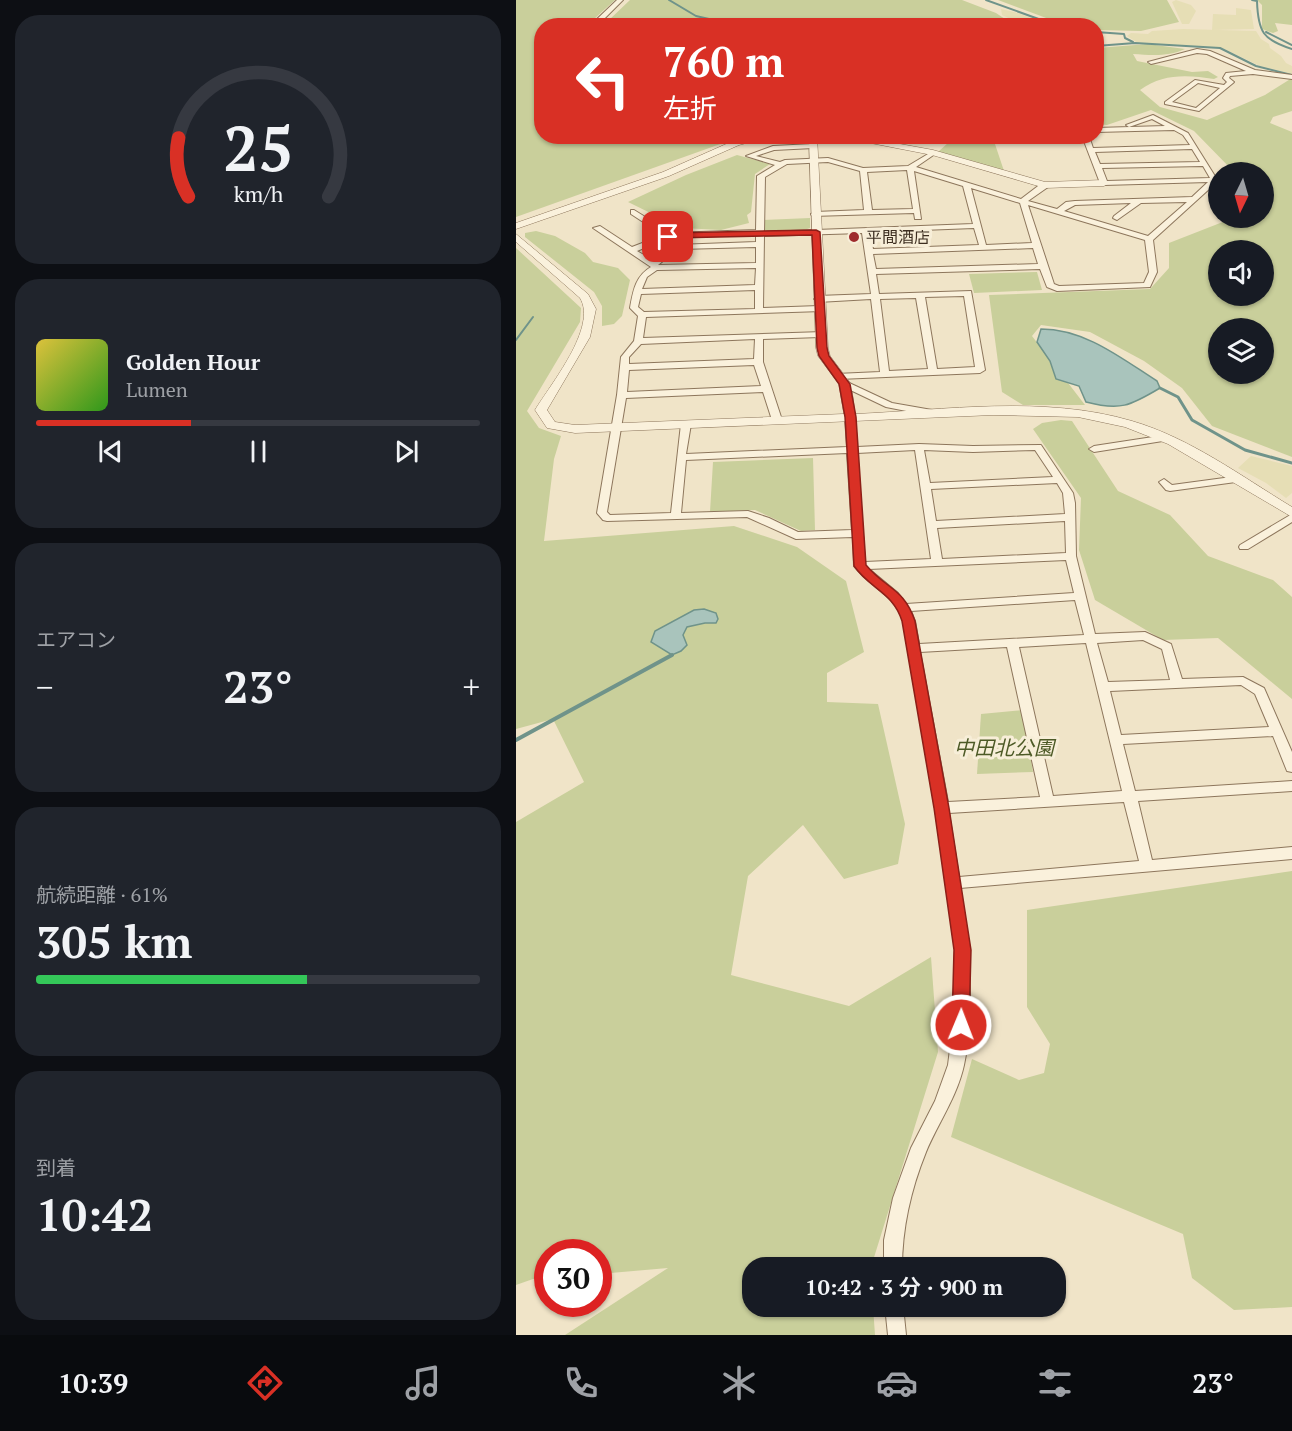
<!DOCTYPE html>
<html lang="ja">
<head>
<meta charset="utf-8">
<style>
	body { margin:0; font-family:"PT Serif","Noto Sans JP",serif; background:#20242c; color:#f1f3f6; height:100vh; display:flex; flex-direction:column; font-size:22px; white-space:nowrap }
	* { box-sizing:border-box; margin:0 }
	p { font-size:20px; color:#9ea1a6 }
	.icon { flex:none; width:33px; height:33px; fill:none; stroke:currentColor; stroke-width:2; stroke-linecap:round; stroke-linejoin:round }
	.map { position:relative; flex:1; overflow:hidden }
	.sheet { display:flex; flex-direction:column; gap:15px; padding:15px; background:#0d0f14; width:516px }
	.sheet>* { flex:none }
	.guide { position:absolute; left:18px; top:18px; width:570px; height:126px; border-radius:24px; box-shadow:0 2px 4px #0004; background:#d93025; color:#fff; overflow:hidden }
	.needle { width:39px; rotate:185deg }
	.tools { position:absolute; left:692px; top:162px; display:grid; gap:12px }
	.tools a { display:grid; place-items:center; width:66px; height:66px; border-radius:50%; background:#171b24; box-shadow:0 2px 4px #0004; font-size:30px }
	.speed { position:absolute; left:18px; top:1239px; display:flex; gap:12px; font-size:30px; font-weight:700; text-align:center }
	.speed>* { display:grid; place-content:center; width:78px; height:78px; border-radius:50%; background:#171b24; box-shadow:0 2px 4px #0004; line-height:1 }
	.speed .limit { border:9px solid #d22; background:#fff; color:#111 }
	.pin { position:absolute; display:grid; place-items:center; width:51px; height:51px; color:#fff; margin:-26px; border-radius:12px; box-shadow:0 3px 9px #0006 }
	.me { position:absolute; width:66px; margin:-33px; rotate:1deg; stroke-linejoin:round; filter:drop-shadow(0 0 4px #0008) }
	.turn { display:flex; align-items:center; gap:21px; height:126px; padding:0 30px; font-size:27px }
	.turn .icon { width:78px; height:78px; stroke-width:2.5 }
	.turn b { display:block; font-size:42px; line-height:51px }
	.big { font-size:45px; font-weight:600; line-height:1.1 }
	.sheet .card { flex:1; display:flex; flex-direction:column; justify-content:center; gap:9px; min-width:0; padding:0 21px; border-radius:24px; background:#20242c }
	.sheet .dial { align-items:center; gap:0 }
	.dial svg { height:156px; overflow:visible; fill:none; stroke:#363941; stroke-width:7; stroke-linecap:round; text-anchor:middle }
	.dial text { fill:#f1f3f6; stroke:none }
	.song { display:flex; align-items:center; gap:18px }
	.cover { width:72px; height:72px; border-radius:9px; background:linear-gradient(135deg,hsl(50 70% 55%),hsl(110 70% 35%)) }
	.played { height:6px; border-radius:3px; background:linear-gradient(90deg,#d93025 35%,#363941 35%) }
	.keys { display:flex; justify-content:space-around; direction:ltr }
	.heat { display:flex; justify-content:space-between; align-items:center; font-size:33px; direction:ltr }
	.charge { height:9px; border-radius:4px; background:linear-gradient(90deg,#34c759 61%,#363941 0) }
	.trip { position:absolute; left:226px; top:1257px; width:324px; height:60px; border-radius:24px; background:#171b24; box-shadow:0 2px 4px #0004; font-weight:600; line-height:60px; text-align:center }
	.dock { display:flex; height:96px; justify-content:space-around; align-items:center; background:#090b0e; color:#9ea1a6 }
	.dock .icon { width:42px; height:42px }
	.dock .on { color:#d93025 }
	.dock b { font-size:27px; color:#f1f3f6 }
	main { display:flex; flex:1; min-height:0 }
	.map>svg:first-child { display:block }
</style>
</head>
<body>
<main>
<section class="sheet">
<div class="card dial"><svg viewBox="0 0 100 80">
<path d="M14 69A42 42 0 1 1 86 69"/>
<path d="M14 69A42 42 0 0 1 9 39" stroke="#d93025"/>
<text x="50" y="56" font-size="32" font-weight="700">25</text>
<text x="50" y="72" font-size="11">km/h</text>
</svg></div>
<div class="card">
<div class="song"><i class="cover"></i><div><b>Golden Hour</b><p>Lumen</p></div></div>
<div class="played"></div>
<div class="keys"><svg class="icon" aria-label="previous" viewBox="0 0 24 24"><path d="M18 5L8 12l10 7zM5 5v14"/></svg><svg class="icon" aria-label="pause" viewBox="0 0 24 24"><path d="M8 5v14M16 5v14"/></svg><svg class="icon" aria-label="next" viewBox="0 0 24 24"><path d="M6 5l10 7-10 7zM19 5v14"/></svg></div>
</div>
<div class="card"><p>エアコン</p>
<div class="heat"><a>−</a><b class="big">23°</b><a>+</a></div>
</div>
<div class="card"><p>航続距離 · 61%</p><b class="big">305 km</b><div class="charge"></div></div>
<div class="card"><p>到着</p><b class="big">10:42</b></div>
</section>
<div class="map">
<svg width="776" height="1335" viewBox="0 0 776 1335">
	<rect width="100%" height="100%" fill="#f0e4c8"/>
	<g fill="#e6deb5">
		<path d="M660,0l15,5 5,6 -7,13h-7l-10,-22z"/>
		<path d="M720,8l15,2 3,19 -42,1 1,-16 23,1z"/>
		<path d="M485,9l17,4 32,12h-27l-21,-10z"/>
		<path d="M667,29l73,2 5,8 8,5 1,4 11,8 5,7 6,3v8l-32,-8 -38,-18 -84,-5 -11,-7 4,-3 17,1 4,-3z"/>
		<path d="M735,456l41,10v27l-6,5 -20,-15 -28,-15z"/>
	</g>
	<g fill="#c9cf9b" fill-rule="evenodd">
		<path d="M0,0h99l-21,19 -3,6 -49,1v110l198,1 -224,80z"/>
		<path d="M114,0h332l34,13 18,12 -209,1 -38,-3 1,2 -157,1 -2,-6z"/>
		<path d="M482,0h169l12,22 -38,9 -44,-1 -1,-4 -31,-1z"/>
		<path d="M741,0h35v25l-17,-2 3,8 -5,2 -11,-4v-24z"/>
		<path d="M632,44l37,5c-17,8 -34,6 -52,5l4,7 55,11 16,-1 10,6 -4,2c-26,-4 -51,-6 -74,11l20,17 47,13 58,-25 27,-17v33l-19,6 -3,6 22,9v325l-80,-31 -30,-38 -38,-27 -54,-29 -49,-7 -9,11 53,69h-62l-21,-13 -13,-97 161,-6 19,-21v-25l64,-25h30v-46h-29l-40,-41 -43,-21 -44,15 -10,-1v-76zM702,250h45v46h-45zM702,328h45v46h-45z"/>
		<path d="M477,138l11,33 -66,-19 11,-10z"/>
		<path d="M221,155l33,9 -15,10 -4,38 -4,3 2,8 -28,7 -40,-2 -53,-26 58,-27z"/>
		<path d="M294,218v10c-12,5 -34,7 -46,2l-1,-10z"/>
		<path d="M20,231l19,5 30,17 8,9 25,6 12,12 -8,36 -8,8 -12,2v-20l-8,-14 -69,-55v-4z"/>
		<path d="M0,248l65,60 -1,14 -53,89 12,17 22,8 -7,23 -10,82 190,-15 63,21 49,34 18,71 -37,21v29l51,2 27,120 -7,40 -54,15 -41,-54 -55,51 -17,99 118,31 82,-49 7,95 -67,215 -118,1v38l120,1 2,28h-310l103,-67 -69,6 -1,-22h-50l-1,26 -14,1 -17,6v-463l68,-40 -31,-63 -37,10z"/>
		<path d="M521,272l5,18 -68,3 -5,-19z"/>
		<path d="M545,420l11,1 46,70 52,24 38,41 65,24 19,17v102l-74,-61 -55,2 -68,-40 -16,-50 2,-52 -48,-69 9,-6z"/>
		<path d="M297,458l2,72 -14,1 -46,-21 -45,2 3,-50z"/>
		<path d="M507,710l10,62 -56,2 4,-60z"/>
		<path d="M776,871v436l-58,3 -42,-32 -9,-44 -232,-97 21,-78 47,21 25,-7 6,-29 -23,-37v-97z"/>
	</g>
	<g fill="#a9c4bc" stroke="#6f938a" stroke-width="1.5">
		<path d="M525,329c44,0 80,29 116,52l3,7c-30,18 -40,23 -74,14l-7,-16 -23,-7 -6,-18 -13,-19z"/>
		<path d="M188,609l12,4 2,6 -2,4h-11l-18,4 -4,8 4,10 -6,6 -9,4 -21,-13 4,-11 39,-21z"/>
	</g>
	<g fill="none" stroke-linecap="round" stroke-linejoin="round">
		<g stroke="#6f938a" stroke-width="2">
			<path d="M153,0l27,16 26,6 47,3"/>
			<path d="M470,0l72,26"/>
			<path d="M736,0l5,1c1,31 6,39 35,48"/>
			<path d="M580,32l28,2 1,4 8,4"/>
			<path d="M750,32l26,13"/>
			<path d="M580,46l39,-3 85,5 36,18 36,9"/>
			<path d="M0,340l17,-23"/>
		</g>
		<path stroke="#6f938a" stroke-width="3" d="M644,388l18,9 14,23 53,30 47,13"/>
		<path stroke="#6f938a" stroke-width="4" d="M0,740l156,-85"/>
		<g stroke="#8d765c" stroke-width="2">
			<g id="minor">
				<path d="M101,0h6l-22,22 -2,4h-6l3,-6z"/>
				<path d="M681,49l13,2 45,19 37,5v4l-39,-5 -23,2 -1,2 5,4 -1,1 -34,28 -34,-7v-2l30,-22 29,5 3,-3 -4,-4 3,-5 20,-2 -39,-17 -10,-1 -46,11 -3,-2zM682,83l22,5 -24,20 -24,-6z"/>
				<path d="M637,115l35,18 30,48 -65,59 4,32 -7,15 -93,4 -10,-4 -7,-18 -164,5 3,20 92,-3 14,79 -5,3 -141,6 -5,-3 2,-2 44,-2 -9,-73 -53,3 -4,-3 4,-3 53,-2 -9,-61 -98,3 -1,72 56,-2 3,1v4l-176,6 -3,21 180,-6 1,2 -4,3 -57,2v23l19,58 -2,2h-6l-2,-2 -9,-28 -137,6 -19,114 3,3 61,-2 10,-89 5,-3 5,3 -5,30 161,-7 -2,-30 5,-3 5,3 2,30 62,-3 54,2 68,-1 32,48 2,10 1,53 19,78 50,-2 26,12 11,35 61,-2 21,11 28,64v20l-5,-1 -14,-35 -150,8 12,47 157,-10v10l-154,10 14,59 140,-13v12l-332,29c8,54 16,123 4,177 -7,32 -26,58 -38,87 -15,37 -24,76 -24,116h-18v-28l9,-42 18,-50 24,-47 13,-36 5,-40 2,-76 -20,-141 -32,-187 -4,-10 -9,-12 -27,-23 -9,-10 -1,-29 -57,2 -49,-22 -140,4 -4,-1 -6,-7 20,-118 4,-38 13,-16 4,-25 -8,-8c3,-16 5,-32 21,-41l-58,-39 7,-2 32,21 31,-12 -32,-21v-4h3l37,23 85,-3 1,-54 18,-11 -29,-9 27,-10 40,-2 3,2 -3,2 -39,2 -18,6 24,6 5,-2 43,-2 35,10 45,-2 25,-15 2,1v2l-19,13 105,32 21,-16h6v4l-20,14 29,8 9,-7 9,-1 117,-4 16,-15 -104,3 -4,-2 -18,-47h7l4,12 97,-3 -7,-10 -9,-5 -78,2v-4l69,-2 -13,-7 -23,8 -3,-2zM676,149l8,13 -100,2 -5,-12zM312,162l32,9 4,39 -49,2 -4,2 1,2 102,-3 1,6h6l-7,-48 49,15 10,38 -209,8 1,-55 22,-13zM687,166l7,12 -103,3 -5,-13zM391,170l6,39 -41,1 -5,-38zM455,188l49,15 12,40 -46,2zM671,202l-39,34 -84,-25 11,-6 56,-2 -17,13 -1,2 4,2 24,-17zM512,205l117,35 4,32 -5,11 -85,3 -5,-2zM458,228l5,17 -106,4 -3,-17zM240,234v8l-80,3 -8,3 -14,13 -17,-10 33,-14zM240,247v16l-98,2 16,-13 6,-3zM517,248l5,16 -162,5 -3,-15zM240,268l-1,17 -113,4 5,-12 10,-7zM239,290v19l-111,3 -6,-5 3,-13zM448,296l11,71 -38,2 -12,-72zM400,298l12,71 -39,2 -9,-72zM239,339l-1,20 -125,5v-7l12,-13zM238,365l7,21 -134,6 2,-22zM399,450l16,109 -66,3 -8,-109zM408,450l49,2 62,-2 18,27 -123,6zM331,453l5,77 -54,2 -29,-14 -21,-7 -67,2 5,-53zM541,483l6,10 2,21 -129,7 -5,-32zM549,521l1,32 -124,6 -5,-31zM550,560l8,33 -168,11 -8,-11 -29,-24zM559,600l9,35 -165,9 -4,-23 -4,-10zM627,640l19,9 8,31 -62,2 -11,-39zM570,643l36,148 -69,5 -34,-149zM491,647l33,150 -92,5 -28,-150zM725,685l14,9 14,33 -148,8 -11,-44zM608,802l15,59 -180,16 -10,-64z"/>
				<path d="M329,381l47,22 40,7 5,3 -5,3 -46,-9 -44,-21v-4z"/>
				<path d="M650,435l5,3 -2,2 -75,12 -5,-3 5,-3z"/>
				<path d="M723,476l4,1v4l-73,10 -4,-1 -7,-8 5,-3 8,6z"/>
				<path d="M776,514v8l-44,27h-8l-1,-2 1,-2z"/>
				<path d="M369,1306h18l3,29h-18z"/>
			</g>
		</g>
		<g stroke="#8d765c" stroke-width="1">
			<g id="tertiary">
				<path d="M238,136h18l-33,9 -70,31 -153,53v-6l147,-51 70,-31z"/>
				<path d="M293,136h8l11,212 2,8 21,28 4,30c91,-4 189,-19 277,7 58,17 109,55 160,86v10l-124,-73 -43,-17 -47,-10 -85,-2 -418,18 -28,-5 -12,-18c15,-25 63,-83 45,-112l-64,-56v-8l72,60 8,15 -6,28 -43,73 8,12 20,3 269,-11 -5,-30 -21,-28 -2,-8z"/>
				<path d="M319,136h21l77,14 112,32 59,-2 5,3 -5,3 -59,2 -113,-33z"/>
			</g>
		</g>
		<use href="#minor" fill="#faf1dc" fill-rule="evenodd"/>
		<use href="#tertiary" fill="#faf1dc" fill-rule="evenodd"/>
	</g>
	<path fill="#d93025" stroke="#8d1f18" stroke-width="1.5" d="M300,230l4,2 7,116 2,8 21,28 6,33 10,148c20,24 38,23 49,56l34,187 22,142 -2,75 -2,5 -6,3 -7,-3 -2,-5 2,-75 -20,-142 -32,-187c-9,-29 -32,-32 -48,-55l-9,-149 -6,-33 -20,-28 -2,-8 -5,-113 -140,3 -4,2 -4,-3 5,-4z"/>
	<circle fill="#9e2a2b" stroke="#f7eed8" stroke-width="2" cx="338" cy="237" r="6"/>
	<g text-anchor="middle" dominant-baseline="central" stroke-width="6" stroke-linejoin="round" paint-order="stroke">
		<g font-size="16" fill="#3d2e20" stroke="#f7eed8" text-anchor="start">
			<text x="350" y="237">平間酒店</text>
		</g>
		<g font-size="20" font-style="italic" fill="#4d5a26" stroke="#f7eed8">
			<text x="488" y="747">中田北公園</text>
		</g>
	</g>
</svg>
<div class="tools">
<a><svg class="needle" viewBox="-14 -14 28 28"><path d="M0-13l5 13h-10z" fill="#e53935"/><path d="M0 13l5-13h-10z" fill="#9ea1a6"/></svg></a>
<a><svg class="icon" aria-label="sound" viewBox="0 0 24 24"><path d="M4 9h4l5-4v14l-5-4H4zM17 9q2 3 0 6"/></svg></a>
<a><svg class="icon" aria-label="layers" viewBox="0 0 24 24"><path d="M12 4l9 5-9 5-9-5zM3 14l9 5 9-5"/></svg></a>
</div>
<div class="speed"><div class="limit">30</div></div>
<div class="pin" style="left:152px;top:237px;background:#d93025"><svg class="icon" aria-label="arrive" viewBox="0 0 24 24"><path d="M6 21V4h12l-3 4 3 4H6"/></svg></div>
<svg class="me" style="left:445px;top:1025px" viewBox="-20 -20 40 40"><circle r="17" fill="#d93025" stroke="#fff" stroke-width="3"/><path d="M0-11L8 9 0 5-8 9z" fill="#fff"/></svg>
<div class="trip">10:42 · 3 分 · 900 m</div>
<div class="guide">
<div class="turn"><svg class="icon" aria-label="left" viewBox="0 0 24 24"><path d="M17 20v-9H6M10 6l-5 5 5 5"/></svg><div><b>760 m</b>左折</div></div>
</div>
</div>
</main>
<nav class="dock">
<b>10:39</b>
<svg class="icon on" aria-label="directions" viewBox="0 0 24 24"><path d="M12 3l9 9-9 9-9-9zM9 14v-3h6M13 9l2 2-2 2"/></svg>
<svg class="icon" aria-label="music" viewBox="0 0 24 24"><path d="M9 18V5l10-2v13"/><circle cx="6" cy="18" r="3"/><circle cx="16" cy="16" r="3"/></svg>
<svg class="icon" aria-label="phone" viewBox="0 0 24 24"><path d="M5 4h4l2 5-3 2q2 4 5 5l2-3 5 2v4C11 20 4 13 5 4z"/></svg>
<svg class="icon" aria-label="climate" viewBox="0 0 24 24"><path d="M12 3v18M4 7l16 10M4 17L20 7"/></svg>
<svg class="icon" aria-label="car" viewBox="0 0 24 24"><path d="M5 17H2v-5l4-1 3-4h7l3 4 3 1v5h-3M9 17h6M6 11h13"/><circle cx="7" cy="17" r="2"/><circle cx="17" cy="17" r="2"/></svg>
<svg class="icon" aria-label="filters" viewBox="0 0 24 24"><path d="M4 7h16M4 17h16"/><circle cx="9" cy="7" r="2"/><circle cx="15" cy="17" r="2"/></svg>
<b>23°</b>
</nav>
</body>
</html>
